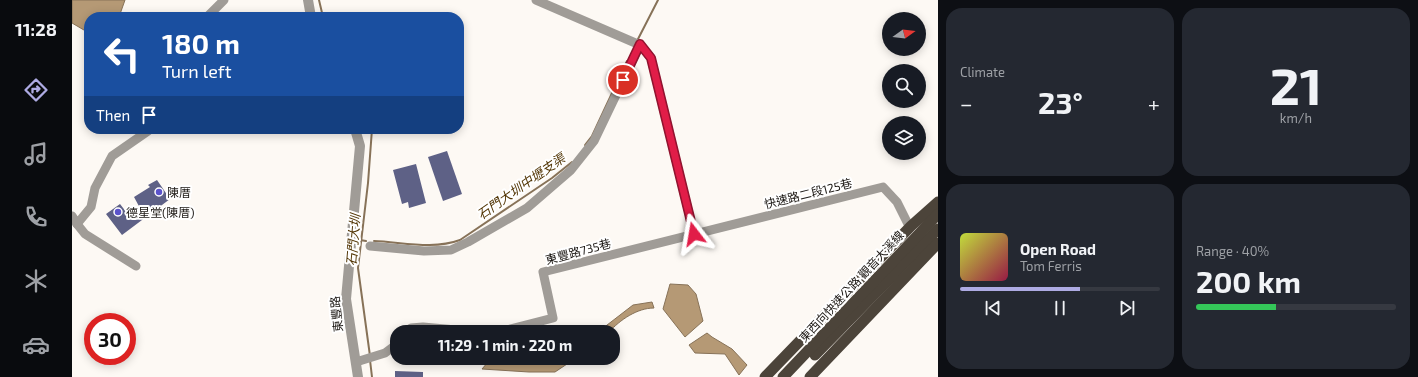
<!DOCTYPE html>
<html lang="en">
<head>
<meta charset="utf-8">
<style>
	body { margin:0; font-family:"Exo 2","Noto Sans TC",sans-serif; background:#242831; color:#f1f3f6; height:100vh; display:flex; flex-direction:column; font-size:15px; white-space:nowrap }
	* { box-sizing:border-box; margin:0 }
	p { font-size:13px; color:#9ea1a6 }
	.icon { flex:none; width:22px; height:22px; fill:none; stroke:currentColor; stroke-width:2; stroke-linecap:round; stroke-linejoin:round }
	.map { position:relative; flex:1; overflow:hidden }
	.side { display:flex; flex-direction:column; gap:8px; padding:8px; background:#0d0f14; width:480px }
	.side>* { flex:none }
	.banner { position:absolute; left:12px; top:12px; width:380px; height:122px; border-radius:16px; box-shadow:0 2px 10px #0003; background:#1a4fa0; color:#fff; overflow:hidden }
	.needle { width:26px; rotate:75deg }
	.fabs { position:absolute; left:810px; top:12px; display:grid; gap:8px }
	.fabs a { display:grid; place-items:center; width:44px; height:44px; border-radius:50%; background:#171b24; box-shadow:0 2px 10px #0003; font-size:20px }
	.speed { position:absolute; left:12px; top:313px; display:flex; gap:8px; font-size:20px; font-weight:700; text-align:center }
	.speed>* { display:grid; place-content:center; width:52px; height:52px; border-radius:50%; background:#171b24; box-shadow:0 2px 10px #0003; line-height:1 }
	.speed .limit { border:6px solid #d22; background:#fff; color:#111 }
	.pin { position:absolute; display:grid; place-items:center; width:34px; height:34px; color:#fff; margin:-17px; border:2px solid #fff; border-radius:50%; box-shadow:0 1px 4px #0007 }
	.me { position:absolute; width:44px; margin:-22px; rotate:346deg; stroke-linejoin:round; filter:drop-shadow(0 0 3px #0008) }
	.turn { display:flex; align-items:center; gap:14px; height:84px; padding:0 12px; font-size:18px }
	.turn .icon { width:52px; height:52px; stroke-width:2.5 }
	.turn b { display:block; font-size:28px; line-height:34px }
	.then { display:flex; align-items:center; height:38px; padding:0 12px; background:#0003; gap:8px; font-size:15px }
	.big { font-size:30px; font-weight:700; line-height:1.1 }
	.side .card { flex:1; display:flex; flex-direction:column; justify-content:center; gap:6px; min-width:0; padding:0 14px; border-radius:16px; background:#242831 }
	.side .dial { align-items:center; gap:0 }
	.dial b { font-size:52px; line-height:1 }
	.song { display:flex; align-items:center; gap:12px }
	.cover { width:48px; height:48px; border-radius:6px; background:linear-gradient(135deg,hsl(70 70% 55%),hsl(340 70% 35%)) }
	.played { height:4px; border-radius:2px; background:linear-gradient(90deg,#aeabe3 60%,#363941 60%) }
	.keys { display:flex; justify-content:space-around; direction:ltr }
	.heat { display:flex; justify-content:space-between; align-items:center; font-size:22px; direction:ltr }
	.charge { height:6px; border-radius:3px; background:linear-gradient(90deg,#34c759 40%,#363941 0) }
	.side .tiles { flex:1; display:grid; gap:8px; grid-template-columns:repeat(2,1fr) }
	.trip { position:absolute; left:318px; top:325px; width:230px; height:40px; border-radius:16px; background:#171b24; box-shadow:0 2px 10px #0003; font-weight:700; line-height:40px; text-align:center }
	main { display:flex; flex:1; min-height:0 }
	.tabs { display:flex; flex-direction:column; width:72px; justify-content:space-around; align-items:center; background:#090b0e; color:#9ea1a6 }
	.tabs .icon { width:28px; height:28px }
	.tabs .on { color:#aeabe3 }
	.tabs b { font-size:18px; color:#f1f3f6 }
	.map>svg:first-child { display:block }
</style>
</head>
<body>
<main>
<nav class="tabs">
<b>11:28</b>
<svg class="icon on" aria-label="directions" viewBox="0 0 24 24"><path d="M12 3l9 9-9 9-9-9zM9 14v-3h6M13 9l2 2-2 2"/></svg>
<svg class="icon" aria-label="music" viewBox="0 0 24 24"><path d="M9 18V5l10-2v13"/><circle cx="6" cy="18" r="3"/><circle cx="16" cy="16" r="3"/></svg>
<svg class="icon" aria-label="phone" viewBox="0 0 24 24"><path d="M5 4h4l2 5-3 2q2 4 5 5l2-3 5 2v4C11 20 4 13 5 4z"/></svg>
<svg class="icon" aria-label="climate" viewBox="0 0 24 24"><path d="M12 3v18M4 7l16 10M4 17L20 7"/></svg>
<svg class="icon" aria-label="car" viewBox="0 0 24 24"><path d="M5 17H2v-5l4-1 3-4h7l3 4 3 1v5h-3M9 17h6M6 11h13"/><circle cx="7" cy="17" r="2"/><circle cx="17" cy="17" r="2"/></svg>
</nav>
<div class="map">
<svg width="866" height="377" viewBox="0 0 866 377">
	<rect width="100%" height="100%" fill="#fdf9f4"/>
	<g fill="#b59975" stroke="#877258">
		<path d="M0,0h53l-6,17h-30v16l-17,-10z"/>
		<path d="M598,284l18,1 8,9 7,27 -18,16 -22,-28z"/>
		<path d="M580,302l2,6c-17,0 -34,12 -45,24h-11l35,-27z"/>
		<path d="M635,333l5,4 20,12 15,16 -8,10 -14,-21 -30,-1 -6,-8z"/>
		<path d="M483,358h21l-21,14h-26l-47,-3 6,-7 59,-1z"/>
	</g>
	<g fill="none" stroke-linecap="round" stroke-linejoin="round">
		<g stroke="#877258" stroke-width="2">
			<path d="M247,0l4,17"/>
			<path d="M565,41l21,-41"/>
			<path d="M513,145l7,-9 35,-75"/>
			<path d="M288,240l6,1"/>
			<path d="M302,241c28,1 59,9 86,-1l92,-62 20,-16"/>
			<path d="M298,356l-12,-88 10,-85 4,-54"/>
			<path d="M298,360l2,17"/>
		</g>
	</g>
	<g fill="#5e6186">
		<path d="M375,151l15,43 -19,7 -15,-44z"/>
		<path d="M344,164l10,39 -17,5 -1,-6 -6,2 -9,-34z"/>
		<path d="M85,180l13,19 -48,36 -16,-21 14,-10 10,13 11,-7 -7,-13 16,-10 -2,-2z"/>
		<path d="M323,371l28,1v5h-28z"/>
	</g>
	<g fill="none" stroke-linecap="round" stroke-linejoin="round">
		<g stroke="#a09c97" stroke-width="9">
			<path d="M464,0l104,45 11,13 43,176"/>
			<path d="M135,17l17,-17"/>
			<path d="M0,216l5,8 14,-17 4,-19 17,-32 36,-25 1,-2"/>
			<path d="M5,224l8,10 51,32"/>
			<path d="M298,246l54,5 27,-1 17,-8 59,-34 44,-38 23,-29 46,-96"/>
			<path d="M335,332l4,-4 12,-1 55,5"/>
			<path d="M427,332l54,-14 -10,-46 340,-85 14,15 11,22"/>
			<path d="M284,362l29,-9 12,-9"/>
		</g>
		<g stroke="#a09c97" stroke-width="10">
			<path d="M236,0l3,17"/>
			<path d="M283,129l5,17 -14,153 12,78"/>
		</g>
		<g stroke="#4c443a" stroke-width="11">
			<path d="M743,355l123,-126"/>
			<path d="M693,377l146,-151 27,-24"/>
			<path d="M711,377l155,-163"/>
			<path d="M738,377l128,-134"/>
		</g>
	</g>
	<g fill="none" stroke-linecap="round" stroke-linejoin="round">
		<g stroke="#92132f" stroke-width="10">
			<path id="route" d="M551,80l17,-36 11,14 43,176"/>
		</g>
		<use href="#route" stroke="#e11d48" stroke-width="7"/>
	</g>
	<g fill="#5b53cb" stroke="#fff" stroke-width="1.5">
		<circle cx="87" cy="192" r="4"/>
		<circle cx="46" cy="212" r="4"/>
	</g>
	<g text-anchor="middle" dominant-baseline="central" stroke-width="4" stroke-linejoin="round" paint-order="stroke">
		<g font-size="12" fill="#1b1713" stroke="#fff" text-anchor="start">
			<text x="95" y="192">陳厝</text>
			<text x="54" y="212">德星堂(陳厝)</text>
		</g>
		<g font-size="12" fill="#1b1713" stroke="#fff">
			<text transform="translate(736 193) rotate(-14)">快速路二段125巷</text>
			<text transform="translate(506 251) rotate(-15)">東豐路735巷</text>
			<text transform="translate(779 286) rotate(-47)">東西向快速公路 觀音大溪線</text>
			<text transform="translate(264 314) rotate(-96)">東豐路</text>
		</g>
		<g font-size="13" font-style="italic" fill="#523504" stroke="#fff">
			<text transform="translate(449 186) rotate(-35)">石門大圳中壢支渠</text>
			<text transform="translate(281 240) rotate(-85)">石門大圳</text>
		</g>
	</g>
</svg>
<div class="fabs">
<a><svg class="needle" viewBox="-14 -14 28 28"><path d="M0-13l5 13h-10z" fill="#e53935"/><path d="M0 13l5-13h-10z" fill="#9ea1a6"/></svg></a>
<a><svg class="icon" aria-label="search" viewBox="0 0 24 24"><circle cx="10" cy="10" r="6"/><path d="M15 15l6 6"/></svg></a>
<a><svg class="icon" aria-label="layers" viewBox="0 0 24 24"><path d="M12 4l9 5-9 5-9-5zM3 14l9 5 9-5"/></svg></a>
</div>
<div class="speed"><div class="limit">30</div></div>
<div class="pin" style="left:551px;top:80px;background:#d93025"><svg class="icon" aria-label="arrive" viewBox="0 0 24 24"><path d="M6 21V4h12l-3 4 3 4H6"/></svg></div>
<svg class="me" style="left:622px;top:234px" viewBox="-20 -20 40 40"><path d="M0-17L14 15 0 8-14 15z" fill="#e11d48" stroke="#fff" stroke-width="4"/></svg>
<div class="trip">11:29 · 1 min · 220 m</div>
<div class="banner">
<div class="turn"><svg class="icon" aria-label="left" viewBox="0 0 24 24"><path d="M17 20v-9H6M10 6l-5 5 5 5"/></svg><div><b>180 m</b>Turn left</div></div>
<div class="then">Then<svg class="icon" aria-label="arrive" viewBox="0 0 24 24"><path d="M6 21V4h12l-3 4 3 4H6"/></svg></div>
</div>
</div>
<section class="side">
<div class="tiles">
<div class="card"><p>Climate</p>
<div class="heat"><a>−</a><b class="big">23°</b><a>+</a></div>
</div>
<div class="card dial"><b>21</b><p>km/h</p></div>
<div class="card">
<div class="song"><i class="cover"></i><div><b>Open Road</b><p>Tom Ferris</p></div></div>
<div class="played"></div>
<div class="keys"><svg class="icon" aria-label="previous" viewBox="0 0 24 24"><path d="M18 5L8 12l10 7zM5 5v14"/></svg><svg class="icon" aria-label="pause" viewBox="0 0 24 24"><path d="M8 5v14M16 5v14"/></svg><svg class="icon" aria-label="next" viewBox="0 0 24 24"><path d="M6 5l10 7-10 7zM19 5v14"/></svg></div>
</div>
<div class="card"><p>Range · 40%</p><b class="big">200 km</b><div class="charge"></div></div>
</div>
</section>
</main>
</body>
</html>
